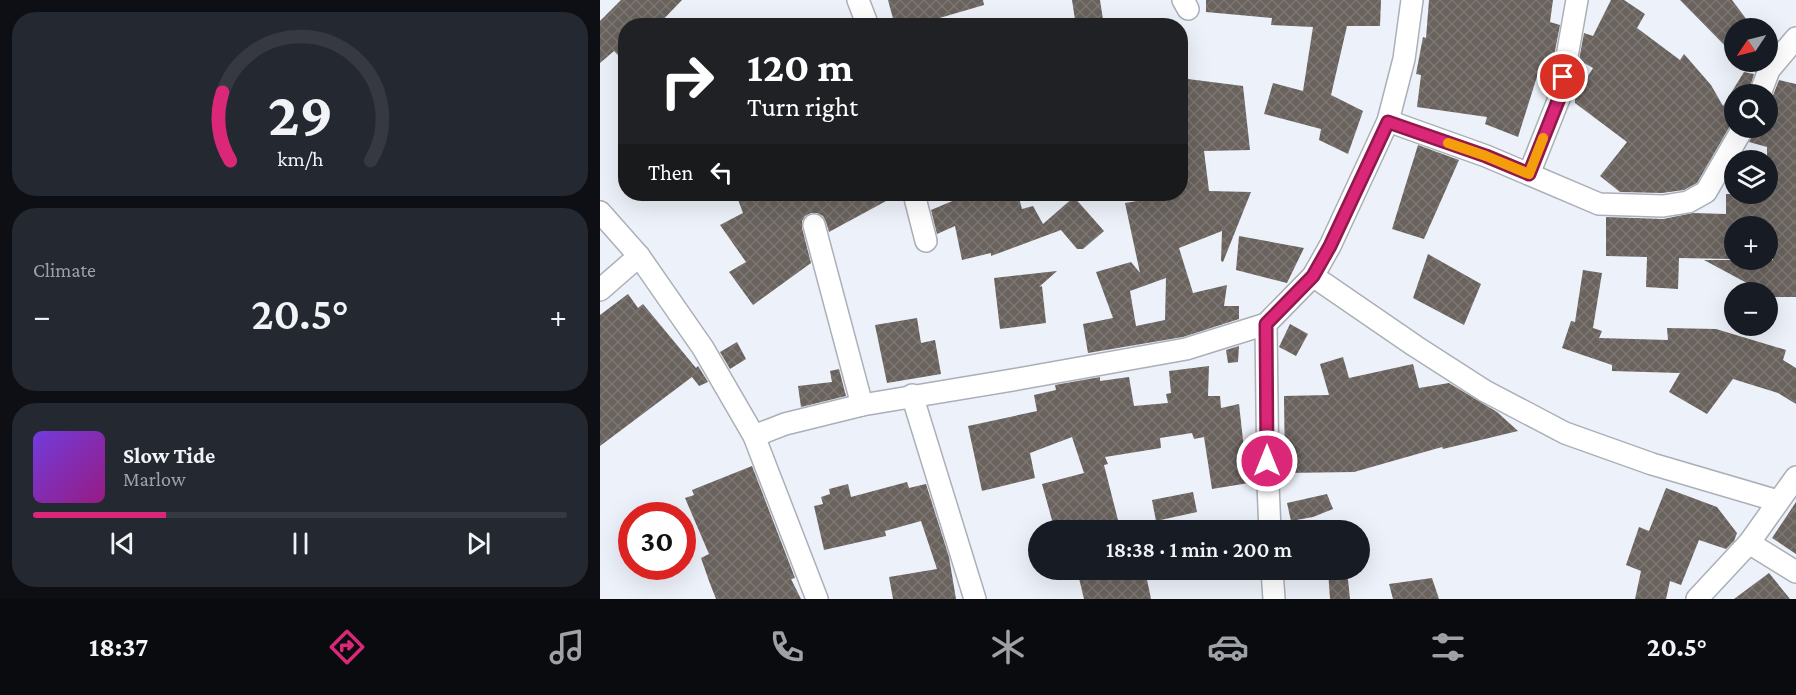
<!DOCTYPE html>
<html lang="en">
<head>
<meta charset="utf-8">
<style>
	body { margin:0; font-family:"Crimson Pro",serif; background:#242831; color:#f1f3f6; height:100vh; display:flex; flex-direction:column; font-size:22px; white-space:nowrap }
	* { box-sizing:border-box; margin:0 }
	p { font-size:20px; color:#9ea1a6 }
	.icon { flex:none; width:33px; height:33px; fill:none; stroke:currentColor; stroke-width:2; stroke-linecap:round; stroke-linejoin:round }
	.map { position:relative; flex:1; overflow:hidden }
	.details { display:flex; flex-direction:column; gap:12px; padding:12px; background:#0d0f14; width:600px }
	.details>* { flex:none }
	.guide { position:absolute; left:18px; top:18px; width:570px; height:183px; border-radius:24px; box-shadow:0 6px 24px #0002; background:#202124; color:#fff; overflow:hidden }
	.needle { width:39px; rotate:235deg }
	.controls { position:absolute; left:1124px; top:18px; display:grid; gap:12px }
	.controls a { display:grid; place-items:center; width:54px; height:54px; border-radius:50%; background:#171b24; box-shadow:0 6px 24px #0002; font-size:30px }
	.speed { position:absolute; left:18px; top:502px; display:flex; gap:12px; font-size:30px; font-weight:700; text-align:center }
	.speed>* { display:grid; place-content:center; width:78px; height:78px; border-radius:50%; background:#171b24; box-shadow:0 6px 24px #0002; line-height:1 }
	.speed .limit { border:9px solid #d22; background:#fff; color:#111 }
	.pin { position:absolute; display:grid; place-items:center; width:51px; height:51px; color:#fff; margin:-26px; border:3px solid #fff; border-radius:50%; box-shadow:0 2px 6px #0007 }
	.me { position:absolute; width:66px; margin:-33px; rotate:0deg; stroke-linejoin:round; filter:drop-shadow(0 0 4px #0008) }
	.turn { display:flex; align-items:center; gap:21px; height:126px; padding:0 30px; font-size:27px }
	.turn .icon { width:78px; height:78px; stroke-width:2.5 }
	.turn b { display:block; font-size:42px; line-height:51px }
	.then { display:flex; align-items:center; height:57px; padding:0 30px; background:#0003; gap:12px; font-size:22px }
	.big { font-size:45px; font-weight:600; line-height:1.1 }
	.details .widget { flex:1; display:flex; flex-direction:column; justify-content:center; gap:9px; min-width:0; padding:0 21px; border-radius:24px; background:#242831 }
	.details .dial { align-items:center; gap:0 }
	.dial svg { height:156px; overflow:visible; fill:none; stroke:#363941; stroke-width:7; stroke-linecap:round; text-anchor:middle }
	.dial text { fill:#f1f3f6; stroke:none }
	.song { display:flex; align-items:center; gap:18px }
	.cover { width:72px; height:72px; border-radius:9px; background:linear-gradient(135deg,hsl(260 70% 55%),hsl(310 70% 35%)) }
	.played { height:6px; border-radius:3px; background:linear-gradient(90deg,#db2777 25%,#363941 25%) }
	.keys { display:flex; justify-content:space-around; direction:ltr }
	.heat { display:flex; justify-content:space-between; align-items:center; font-size:33px; direction:ltr }
	.trip { position:absolute; left:428px; top:520px; width:342px; height:60px; border-radius:30px; background:#171b24; box-shadow:0 6px 24px #0002; font-weight:600; line-height:60px; text-align:center }
	.dock { display:flex; height:96px; justify-content:space-around; align-items:center; background:#090b0e; color:#9ea1a6 }
	.dock .icon { width:42px; height:42px }
	.dock .on { color:#db2777 }
	.dock b { font-size:27px; color:#f1f3f6 }
	main { display:flex; flex:1; min-height:0 }
	.map>svg:first-child { display:block }
</style>
</head>
<body>
<main>
<section class="details">
<div class="widget dial"><svg viewBox="0 0 100 80">
<path d="M14 69A42 42 0 1 1 86 69"/>
<path d="M14 69A42 42 0 0 1 10 34" stroke="#db2777"/>
<text x="50" y="56" font-size="32" font-weight="700">29</text>
<text x="50" y="72" font-size="11">km/h</text>
</svg></div>
<div class="widget"><p>Climate</p>
<div class="heat"><a>−</a><b class="big">20.5°</b><a>+</a></div>
</div>
<div class="widget">
<div class="song"><i class="cover"></i><div><b>Slow Tide</b><p>Marlow</p></div></div>
<div class="played"></div>
<div class="keys"><svg class="icon" aria-label="previous" viewBox="0 0 24 24"><path d="M18 5L8 12l10 7zM5 5v14"/></svg><svg class="icon" aria-label="pause" viewBox="0 0 24 24"><path d="M8 5v14M16 5v14"/></svg><svg class="icon" aria-label="next" viewBox="0 0 24 24"><path d="M6 5l10 7-10 7zM19 5v14"/></svg></div>
</div>
</section>
<div class="map">
<svg width="1196" height="599" viewBox="0 0 1196 599">
	<defs>
		<pattern id="building-cross-hatch" width="8" height="8" patternUnits="userSpaceOnUse" patternTransform="scale(1.5)"><rect width="8" height="8" fill="#69625d"/><path d="M0 0l8 8M0 8l8-8" fill="none" stroke="#7c7774"/></pattern>
	</defs>
	<rect width="100%" height="100%" fill="#edf1f9"/>
	<g fill="url(#building-cross-hatch)" fill-rule="evenodd">
		<path d="M21,0h61l-25,26h-31v37l-12,-12 -14,12v-42z"/>
		<path d="M288,0h95l1,5 -72,21h-17z"/>
		<path d="M472,0h28l4,26h-28z"/>
		<path d="M606,0h175l-1,26h-33l-16,69 32,16 -15,43 -29,-14 2,-11 -57,-15 9,-31 30,8 10,-64 -42,-2 1,-7 -66,-6z"/>
		<path d="M829,0h124l-3,22 10,3 -8,41 -1,5 -11,-4 -22,70 -33,-13 2,-7 -70,-10 4,-32 -5,-1 7,-37 3,1z"/>
		<path d="M1011,0h13l21,14 -8,14 43,32 4,-6 27,31 12,21 21,-34 10,2 -6,20h-14v25l-37,64 -13,7 -22,3 -42,-1 -20,-16 27,-34 -52,-39v-6l18,-29 -14,-8 5,-27 9,3z"/>
		<path d="M1080,0h52l21,28h-19v27z"/>
		<path d="M580,78l63,8 7,64 -46,1 5,40 42,1 -28,70 -2,-1 1,-30 -43,17 14,45 34,-8 -3,21h15v13l-56,18 -95,16 -5,-29 30,-6 -17,-46 35,-10 9,11 -15,-70 55,-9zM566,278l-1,42 -29,6 -6,-35z"/>
		<path d="M1179,80l17,4v213h-23l-69,-37h69l-2,-34h-38l-3,33 -51,-1 -1,31 -32,-2 1,-30 -41,-1v-39l57,2 30,-6 33,1v-20h41v-47l-18,-5 7,-14h11v-24l5,-6z"/>
		<path d="M818,145l41,15 -35,79 -32,-10z"/>
		<path d="M136,194h163l-70,38 -3,-10 -3,-6 -6,-3h-6l-6,3 -3,5v7l9,35 -58,42 -24,-33 17,-10 -26,-37 23,-12z"/>
		<path d="M369,194h49l4,15 11,-3 10,18 31,-27 30,34 -21,18h-6l-16,-19 -70,26v-3l-29,7 -7,-34 -18,8 -6,-24z"/>
		<path d="M639,236l65,12 -17,35 -51,-13z"/>
		<path d="M828,254l53,30 -17,41 -51,-27z"/>
		<path d="M983,270l19,3 -9,55 9,3 -3,7 69,2 -1,-12 49,1 70,21 -3,10 13,8v36l-18,-11 -45,-14 -26,35 -38,-22 11,-19 -68,-2v-6l-50,-17 9,-27 4,1z"/>
		<path d="M457,271l-18,16 3,-1 4,37 -46,6 -6,-51z"/>
		<path d="M28,294l10,14 5,-4 53,64 2,-2 10,16 -9,4 -7,-9 -92,69v-131z"/>
		<path d="M317,318l4,25 14,-3 6,34 -54,9 -12,-58z"/>
		<path d="M690,324l18,10 -12,22 -17,-9z"/>
		<path d="M137,342l9,17 -16,10 -10,-17z"/>
		<path d="M639,346l-1,16 -10,1 -2,-13z"/>
		<path d="M743,357l6,21 64,-14 6,24 30,-5 48,29 21,19 -75,18 -1,-2 -88,25 -69,1 -1,-77 45,-1 -9,-31z"/>
		<path d="M609,366l-1,30h12l1,12 18,-4 5,45 7,-1 4,34 -43,7 -8,-52 -10,2 -2,-6 -32,5 1,10 -56,9 3,7 -4,1 15,59 -4,7h-60l-13,-47 42,-11 -12,-36 -42,16 5,25 -53,13 -14,-65 69,-15 -3,-16 22,-5 -1,-5 45,-8v4l29,-4 5,29 34,-3 -2,-9 5,-1 -2,-22z"/>
		<path d="M239,369l7,27 -45,11 -3,-21 34,-4 -2,-11z"/>
		<path d="M152,466l43,112 -4,1 10,20h-85l-7,-18 -8,-23 8,-4 -24,-56 9,-3 -2,-5z"/>
		<path d="M307,482l2,6 17,-4 23,73 7,42h-63l-4,-22 48,-8 -16,-48 -36,10 1,5 -62,14 -10,-44 9,-2 -2,-7 9,-3 -1,-5 19,-5 3,13z"/>
		<path d="M1066,488l51,19 20,26 -3,8 -8,8 -27,-9 -18,45 -11,-4 -4,18h-31l6,-28 -15,-6 13,-38 10,4z"/>
		<path d="M593,492l4,20 -41,9 -4,-21z"/>
		<path d="M727,494l6,15 -20,8 -22,4 -4,-18z"/>
		<path d="M1196,502v52l-24,-16z"/>
		<path d="M477,570h68l6,29h-67z"/>
		<path d="M728,570h19l3,29h-20z"/>
		<path d="M1169,573l21,26h-56z"/>
		<path d="M832,578l7,21h-46l-4,-15z"/>
	</g>
	<g fill="none" stroke-linecap="round" stroke-linejoin="round">
		<g stroke="#abafb7" stroke-width="24">
			<g id="minor">
				<path d="M258,0l10,26"/>
				<path d="M583,0l5,9"/>
				<path d="M1160,94l9,-24 27,-32"/>
				<path d="M788,121l98,35 113,48 64,2 25,-4 18,-10 37,-64"/>
				<path d="M929,174l31,-78 17,-96"/>
				<path d="M314,194l12,47"/>
				<path d="M0,212l39,44 64,92 51,88 63,163"/>
				<path d="M214,225l48,180"/>
				<path d="M713,276l102,70 70,45 80,42 87,31 126,37"/>
				<path d="M0,290l39,-34"/>
				<path d="M312,395l63,204"/>
				<path d="M154,436l31,-12 77,-19 156,-26 168,-30 80,-25"/>
				<path d="M670,531l-2,-47 -2,-160 47,-48 17,-30 58,-125 16,-62 8,-59"/>
				<path d="M1149,543l47,29"/>
				<path d="M672,570l2,29"/>
				<path d="M1097,599l52,-56 47,-66"/>
			</g>
		</g>
		<use href="#minor" stroke="#fff" stroke-width="21"/>
	</g>
	<g fill="none" stroke-linecap="round" stroke-linejoin="round">
		<g stroke="#8e194d" stroke-width="15">
			<path id="route" d="M667,461l-1,-137 47,-48 17,-30 58,-124 98,34 43,18 31,-78 3,-19"/>
		</g>
		<use href="#route" stroke="#db2777" stroke-width="10"/>
		<path stroke="#f59e0b" stroke-width="10" d="M848,143l38,13 43,18 14,-36"/>
	</g>
</svg>
<div class="controls">
<a><svg class="needle" viewBox="-14 -14 28 28"><path d="M0-13l5 13h-10z" fill="#e53935"/><path d="M0 13l5-13h-10z" fill="#9ea1a6"/></svg></a>
<a><svg class="icon" aria-label="search" viewBox="0 0 24 24"><circle cx="10" cy="10" r="6"/><path d="M15 15l6 6"/></svg></a>
<a><svg class="icon" aria-label="layers" viewBox="0 0 24 24"><path d="M12 4l9 5-9 5-9-5zM3 14l9 5 9-5"/></svg></a>
<a>+</a>
<a>−</a>
</div>
<div class="speed"><div class="limit">30</div></div>
<div class="pin" style="left:963px;top:77px;background:#d93025"><svg class="icon" aria-label="arrive" viewBox="0 0 24 24"><path d="M6 21V4h12l-3 4 3 4H6"/></svg></div>
<svg class="me" style="left:667px;top:461px" viewBox="-20 -20 40 40"><circle r="17" fill="#db2777" stroke="#fff" stroke-width="3"/><path d="M0-11L8 9 0 5-8 9z" fill="#fff"/></svg>
<div class="trip">18:38 · 1 min · 200 m</div>
<div class="guide">
<div class="turn"><svg class="icon" aria-label="right" viewBox="0 0 24 24"><path d="M7 20v-9h11M14 6l5 5-5 5"/></svg><div><b>120 m</b>Turn right</div></div>
<div class="then">Then<svg class="icon" aria-label="left" viewBox="0 0 24 24"><path d="M17 20v-9H6M10 6l-5 5 5 5"/></svg></div>
</div>
</div>
</main>
<nav class="dock">
<b>18:37</b>
<svg class="icon on" aria-label="directions" viewBox="0 0 24 24"><path d="M12 3l9 9-9 9-9-9zM9 14v-3h6M13 9l2 2-2 2"/></svg>
<svg class="icon" aria-label="music" viewBox="0 0 24 24"><path d="M9 18V5l10-2v13"/><circle cx="6" cy="18" r="3"/><circle cx="16" cy="16" r="3"/></svg>
<svg class="icon" aria-label="phone" viewBox="0 0 24 24"><path d="M5 4h4l2 5-3 2q2 4 5 5l2-3 5 2v4C11 20 4 13 5 4z"/></svg>
<svg class="icon" aria-label="climate" viewBox="0 0 24 24"><path d="M12 3v18M4 7l16 10M4 17L20 7"/></svg>
<svg class="icon" aria-label="car" viewBox="0 0 24 24"><path d="M5 17H2v-5l4-1 3-4h7l3 4 3 1v5h-3M9 17h6M6 11h13"/><circle cx="7" cy="17" r="2"/><circle cx="17" cy="17" r="2"/></svg>
<svg class="icon" aria-label="filters" viewBox="0 0 24 24"><path d="M4 7h16M4 17h16"/><circle cx="9" cy="7" r="2"/><circle cx="15" cy="17" r="2"/></svg>
<b>20.5°</b>
</nav>
</body>
</html>
